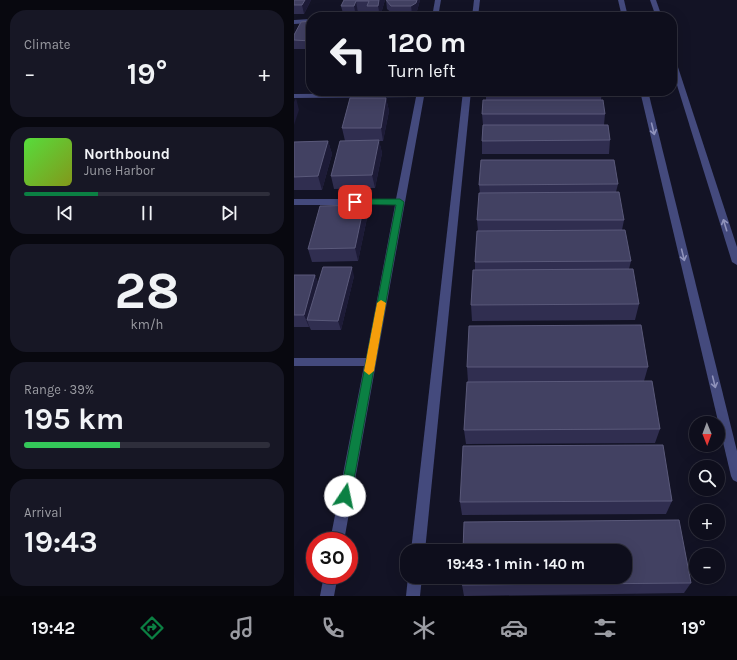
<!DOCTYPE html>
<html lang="en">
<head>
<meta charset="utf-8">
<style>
	body { margin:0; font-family:Karla,sans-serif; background:#171725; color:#f1f3f6; height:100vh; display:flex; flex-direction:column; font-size:15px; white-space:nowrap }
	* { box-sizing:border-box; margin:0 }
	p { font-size:13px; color:#9b9ca3 }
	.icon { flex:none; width:22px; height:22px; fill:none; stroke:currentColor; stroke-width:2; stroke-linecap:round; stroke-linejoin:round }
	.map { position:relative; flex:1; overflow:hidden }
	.panel { display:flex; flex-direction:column; gap:10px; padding:10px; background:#08080f; width:294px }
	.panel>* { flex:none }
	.guide { position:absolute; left:12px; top:12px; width:371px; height:84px; border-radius:16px; box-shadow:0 4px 16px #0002,0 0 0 1px #2e2e3b; background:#0e0e1c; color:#f1f3f6; overflow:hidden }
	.needle { width:26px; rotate:179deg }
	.tools { position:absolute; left:395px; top:416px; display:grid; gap:8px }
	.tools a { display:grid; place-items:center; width:36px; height:36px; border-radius:50%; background:#0e0e1c; box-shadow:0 4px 16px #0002,0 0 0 1px #2e2e3b; font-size:20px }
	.speed { position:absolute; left:12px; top:532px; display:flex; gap:8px; font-size:20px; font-weight:700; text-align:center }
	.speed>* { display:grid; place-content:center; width:52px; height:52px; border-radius:50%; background:#0e0e1c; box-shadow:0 4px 16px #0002,0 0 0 1px #2e2e3b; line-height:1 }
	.speed .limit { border:6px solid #d22; background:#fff; color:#111 }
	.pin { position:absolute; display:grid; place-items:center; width:34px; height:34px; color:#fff; margin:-17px; border-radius:8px; box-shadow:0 2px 6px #0006 }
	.me { position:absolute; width:44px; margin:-22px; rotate:11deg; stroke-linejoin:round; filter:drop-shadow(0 0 3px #0008) }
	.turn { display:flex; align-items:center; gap:14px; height:84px; padding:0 16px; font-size:18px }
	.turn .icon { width:52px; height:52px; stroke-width:2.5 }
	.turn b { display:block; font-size:28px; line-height:34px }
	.big { font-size:30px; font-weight:700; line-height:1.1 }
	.panel .widget { flex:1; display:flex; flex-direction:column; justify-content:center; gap:6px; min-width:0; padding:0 14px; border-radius:16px; background:#171725 }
	.panel .dial { align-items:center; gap:0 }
	.dial b { font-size:52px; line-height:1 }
	.song { display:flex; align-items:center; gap:12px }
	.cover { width:48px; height:48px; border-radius:6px; background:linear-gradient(135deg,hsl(110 70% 55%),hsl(70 70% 35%)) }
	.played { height:4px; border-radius:2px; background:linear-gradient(90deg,#0b8043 30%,#2e2e3b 30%) }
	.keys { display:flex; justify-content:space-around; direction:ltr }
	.heat { display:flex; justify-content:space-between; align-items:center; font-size:22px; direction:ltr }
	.charge { height:6px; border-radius:3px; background:linear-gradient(90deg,#34c759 39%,#2e2e3b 0) }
	.trip { position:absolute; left:106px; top:544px; width:232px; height:40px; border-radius:16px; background:#0e0e1c; box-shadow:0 4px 16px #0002,0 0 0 1px #2e2e3b; font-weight:700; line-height:40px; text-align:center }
	.dock { display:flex; height:64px; justify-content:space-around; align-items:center; background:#06060b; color:#9b9ca3 }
	.dock .icon { width:28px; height:28px }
	.dock .on { color:#0b8043 }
	.dock b { font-size:18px; color:#f1f3f6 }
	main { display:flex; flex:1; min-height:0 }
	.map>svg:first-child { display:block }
</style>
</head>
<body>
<main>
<section class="panel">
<div class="widget"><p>Climate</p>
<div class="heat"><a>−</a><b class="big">19°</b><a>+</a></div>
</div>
<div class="widget">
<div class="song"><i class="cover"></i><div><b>Northbound</b><p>June Harbor</p></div></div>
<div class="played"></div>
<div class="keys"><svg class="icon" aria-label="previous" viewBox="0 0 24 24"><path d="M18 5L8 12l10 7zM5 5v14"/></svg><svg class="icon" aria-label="pause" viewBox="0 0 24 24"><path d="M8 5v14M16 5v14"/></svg><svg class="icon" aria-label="next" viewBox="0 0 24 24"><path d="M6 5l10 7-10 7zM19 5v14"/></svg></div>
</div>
<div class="widget dial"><b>28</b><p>km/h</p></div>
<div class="widget"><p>Range · 39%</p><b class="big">195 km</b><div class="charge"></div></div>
<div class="widget"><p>Arrival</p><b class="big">19:43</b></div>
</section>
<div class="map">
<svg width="443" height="596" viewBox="0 0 443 596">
	<rect width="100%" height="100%" fill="#131325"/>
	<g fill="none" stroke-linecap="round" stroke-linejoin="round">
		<g fill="#444a7d" fill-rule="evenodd">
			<path d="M141,0h6l-3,17h-6z"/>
			<path d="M180,0h6l-2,17h-6z"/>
			<path d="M324,0h6l4,17h-6z"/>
			<path d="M356,0h6l6,17h-6z"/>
			<path d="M17,19v4l-17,1v-4z"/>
			<path d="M378,56l3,2 62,189v18l-5,-3 -60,-193z"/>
			<path d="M123,91h8l-81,450h-14l34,-175h-70v-8h72l29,-153h-101v-6h102l20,-102 -122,1v-4l123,-1z"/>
			<path d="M169,91h8l-46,460h-14z"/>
			<path d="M346,91h8l89,360v31l-4,-2 -2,-4z"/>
			<path d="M30,575h14l-4,21h-14z"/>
			<path d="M114,577h14l-2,19h-14z"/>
		</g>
	</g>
	<g fill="#302e50">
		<path d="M0,0h17l-7,14h-10z"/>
		<path d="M50,0h41l-5,17h-11l-1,-4h-10l-1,4h-13l-3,-11z"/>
		<path d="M92,0h34l-3,11 -5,3h-19l-6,-5z"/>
		<path d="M17,21v28h-17v-14z"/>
		<path d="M192,91h116l-1,9 4,14 -1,11 6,15 -1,14h-127v-13l1,-16 -1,-11 4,-14z"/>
		<path d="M92,98l3,13 -6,30h-4l3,12 -7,35 -41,1 -3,-13 14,-35 -3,-13z"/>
		<path d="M34,141l4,13 -10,36h-28v-48z"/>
		<path d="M324,184l-2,8 8,28 -2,10 9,31 -2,8 10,35 -4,16 -163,1 -1,-16 4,-35v-8l3,-31 -1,-11 3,-27 -1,-8z"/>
		<path d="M73,218l-9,43 -46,1 -4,-13z"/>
		<path d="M0,275h21l3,8 36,-7 -13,54h-30l-2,-4v1h-15z"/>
		<path d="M173,367h181l-4,14 16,48 -5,14 -189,1 -2,-14 4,-48z"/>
		<path d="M378,501l-6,13 -204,1 -2,-13z"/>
		<path d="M397,583l-7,10 -220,3 -2,-11z"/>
	</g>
	<g fill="#1d1b37">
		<path d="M11,0h6l-7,14 -2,-9z"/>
		<path d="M85,0h6l-5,17 -2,-11z"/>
		<path d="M123,0h3l-3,11 -5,3 -1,-8z"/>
		<path d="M62,1l2,12 -1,4h-1l-2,-11z"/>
		<path d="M2,98l3,12 -5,15v-23z"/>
		<path d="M92,98l3,13 -6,30 -2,-13z"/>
		<path d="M85,140l3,13 -7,35 -3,-13z"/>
		<path d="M34,141l4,13 -10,36 -4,-14z"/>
		<path d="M70,205l3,13 -9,43 -3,-13z"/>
		<path d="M58,267l2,9 -13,54 -3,-9z"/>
		<path d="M21,275l5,13 -13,32 2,6v1l-5,-12z"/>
	</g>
	<g fill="#424162" stroke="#5a597a">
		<path d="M0,0h11l-3,5h-8z"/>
		<path d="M50,0h35l-1,6h-11l2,-5h-13l-2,5h-13z"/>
		<path d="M92,0h31l-1,3 -5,3h-20z"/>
		<path d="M17,21v20l-17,-1v-5l7,-13z"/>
		<path d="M56,98h36l-5,30h-39z"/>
		<path d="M189,100h120l2,14h-123z"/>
		<path d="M189,125h125l2,15 -128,1z"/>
		<path d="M85,140l-7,35 -41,1 9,-35z"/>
		<path d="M34,141l-10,35 -24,1v-35z"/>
		<path d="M187,160h133l4,24 -139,1z"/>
		<path d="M325,192l5,28h-147l2,-27z"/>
		<path d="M70,205l-9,43 -47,1 12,-43z"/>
		<path d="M331,230l6,31 -156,1 2,-31z"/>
		<path d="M29,267h29l-14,54 -31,-1z"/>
		<path d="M339,269l6,35 -168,1 2,-35z"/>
		<path d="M0,275h21l-11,40h-10z"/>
		<path d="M347,325l7,42h-181l2,-41z"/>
		<path d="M358,381l8,48 -196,1 3,-48z"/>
		<path d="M369,445l9,56 -212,1 3,-56z"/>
		<path d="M385,520l12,63 -229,2v-8h163v-26h-162l1,-29z"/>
	</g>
	<defs><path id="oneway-shaft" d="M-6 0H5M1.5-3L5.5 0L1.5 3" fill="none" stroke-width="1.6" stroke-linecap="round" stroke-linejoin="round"/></defs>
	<g stroke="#9093bc">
		<use href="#oneway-shaft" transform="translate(359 129) rotate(76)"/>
		<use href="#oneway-shaft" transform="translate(431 225) rotate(-107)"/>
		<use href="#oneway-shaft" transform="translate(389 255) rotate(76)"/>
		<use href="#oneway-shaft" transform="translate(420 382) rotate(76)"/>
	</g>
	<path fill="#0b8043" stroke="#07532c" d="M61,199h45l4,3 -53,294 -2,4 -4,2 -4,-2 -1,-4 56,-291 -44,-1v-4z"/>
	<path fill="#f59e0b" d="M87,300l5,3 -12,68 -5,4 -5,-4 13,-68z"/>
</svg>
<div class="tools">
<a><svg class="needle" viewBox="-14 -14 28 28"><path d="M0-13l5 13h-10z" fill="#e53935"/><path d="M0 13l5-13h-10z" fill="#9b9ca3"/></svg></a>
<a><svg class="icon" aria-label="search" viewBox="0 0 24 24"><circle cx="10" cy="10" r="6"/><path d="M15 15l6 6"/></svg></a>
<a>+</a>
<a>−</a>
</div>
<div class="speed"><div class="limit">30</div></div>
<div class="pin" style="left:61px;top:202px;background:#d93025"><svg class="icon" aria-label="arrive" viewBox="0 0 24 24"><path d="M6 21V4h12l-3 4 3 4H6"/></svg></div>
<svg class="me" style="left:51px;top:496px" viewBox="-20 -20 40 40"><circle r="19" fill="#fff"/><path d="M0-13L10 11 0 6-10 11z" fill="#0b8043"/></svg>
<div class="trip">19:43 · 1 min · 140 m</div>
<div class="guide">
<div class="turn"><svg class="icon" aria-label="left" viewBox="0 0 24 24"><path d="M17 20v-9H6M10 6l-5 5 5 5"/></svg><div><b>120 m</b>Turn left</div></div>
</div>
</div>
</main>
<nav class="dock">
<b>19:42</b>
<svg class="icon on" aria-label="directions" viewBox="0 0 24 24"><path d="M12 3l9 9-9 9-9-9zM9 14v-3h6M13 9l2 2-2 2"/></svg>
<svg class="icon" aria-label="music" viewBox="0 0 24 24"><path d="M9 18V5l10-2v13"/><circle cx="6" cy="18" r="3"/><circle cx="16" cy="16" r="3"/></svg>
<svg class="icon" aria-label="phone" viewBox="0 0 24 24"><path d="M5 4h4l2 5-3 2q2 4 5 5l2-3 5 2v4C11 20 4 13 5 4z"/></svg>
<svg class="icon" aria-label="climate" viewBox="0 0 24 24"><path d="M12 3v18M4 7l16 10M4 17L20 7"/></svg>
<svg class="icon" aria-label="car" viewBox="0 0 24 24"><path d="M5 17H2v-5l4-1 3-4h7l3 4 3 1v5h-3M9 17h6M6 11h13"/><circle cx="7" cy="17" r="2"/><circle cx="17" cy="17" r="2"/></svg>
<svg class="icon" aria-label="filters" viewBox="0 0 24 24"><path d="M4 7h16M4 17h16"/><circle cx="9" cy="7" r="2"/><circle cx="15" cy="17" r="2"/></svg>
<b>19°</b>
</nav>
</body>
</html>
